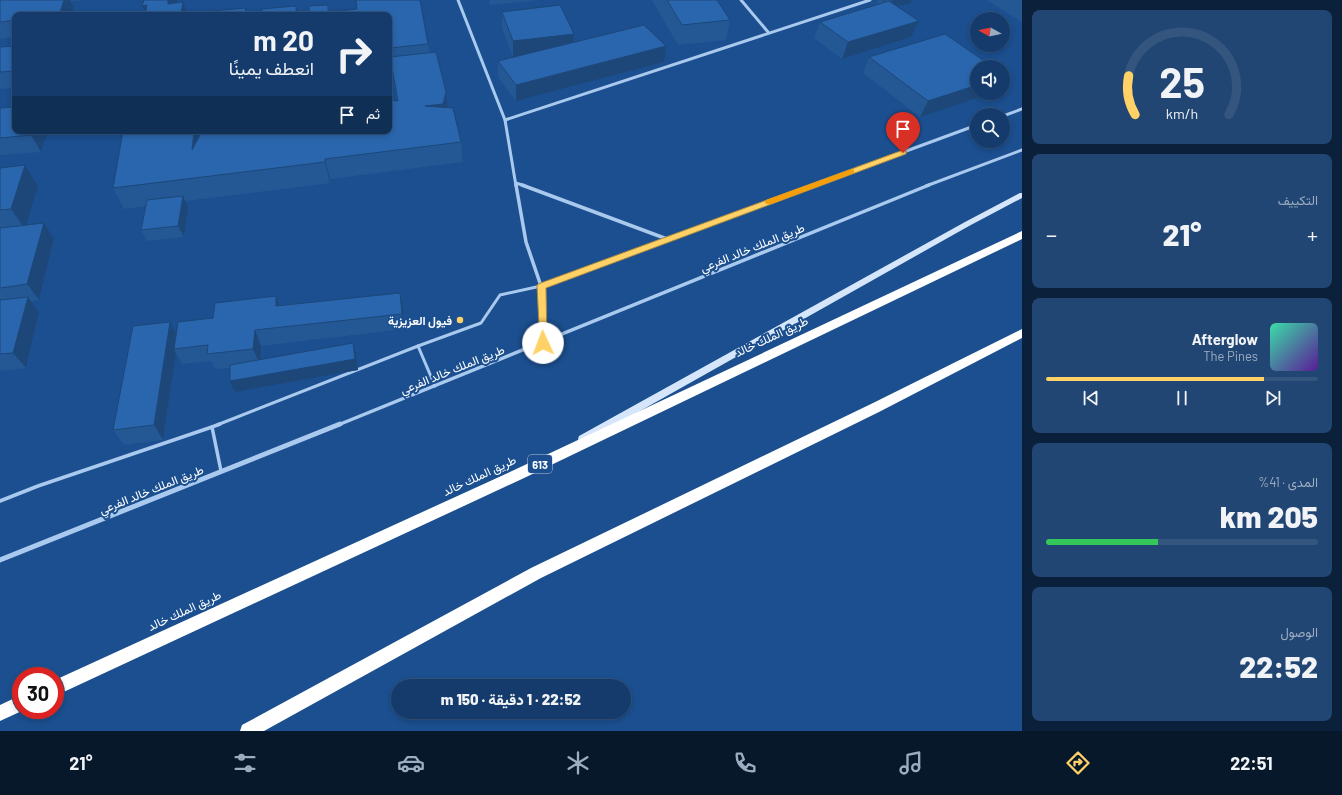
<!DOCTYPE html>
<html lang="ar">
<head>
<meta charset="utf-8">
<style>
	body { margin:0; font-family:Barlow,Vazirmatn,sans-serif; background:#214673; color:#f1f3f6; direction:rtl; height:100vh; display:flex; flex-direction:column; font-size:15px; white-space:nowrap }
	* { box-sizing:border-box; margin:0 }
	p { font-size:13px; color:#9dadc1 }
	.icon { flex:none; width:22px; height:22px; fill:none; stroke:currentColor; stroke-width:2; stroke-linecap:round; stroke-linejoin:round }
	.map { position:relative; flex:1; overflow:hidden; direction:ltr }
	.details { display:flex; flex-direction:column; gap:10px; padding:10px; background:#0b203b; width:320px }
	.details>* { flex:none }
	.top-card { position:absolute; left:12px; top:12px; width:380px; height:122px; border-radius:8px; box-shadow:0 2px 6px #0003,0 0 0 1px #33557e; direction:rtl; background:#143b6b; color:#f1f3f6; overflow:hidden }
	.needle { width:26px; rotate:278deg }
	.buttons { position:absolute; left:970px; top:12px; display:grid; gap:8px }
	.buttons a { display:grid; place-items:center; width:40px; height:40px; border-radius:50%; background:#143b6b; box-shadow:0 2px 6px #0003,0 0 0 1px #33557e; font-size:20px }
	.speed { position:absolute; left:12px; top:667px; display:flex; gap:8px; font-size:20px; font-weight:700; text-align:center }
	.speed>* { display:grid; place-content:center; width:52px; height:52px; border-radius:50%; background:#143b6b; box-shadow:0 2px 6px #0003,0 0 0 1px #33557e; line-height:1 }
	.speed .limit { border:6px solid #d22; background:#fff; color:#111 }
	.pin { position:absolute; display:grid; place-items:center; width:34px; height:34px; color:#fff; margin:-41px -17px; border-radius:50% 50% 50% 0; rotate:-45deg; box-shadow:0 0 4px #0007 }
	.pin .icon { rotate:45deg }
	.me { position:absolute; width:44px; margin:-22px; rotate:358deg; stroke-linejoin:round; filter:drop-shadow(0 0 3px #0008) }
	.turn { display:flex; align-items:center; gap:14px; height:84px; padding:0 12px; font-size:18px }
	.turn .icon { width:52px; height:52px; stroke-width:2.5 }
	.turn b { display:block; font-size:28px; line-height:34px }
	.then { display:flex; align-items:center; height:38px; padding:0 12px; background:#0003; gap:8px; font-size:15px }
	.big { font-size:30px; font-weight:800; line-height:1.1 }
	.details .card { flex:1; display:flex; flex-direction:column; justify-content:center; gap:6px; min-width:0; padding:0 14px; border-radius:8px; background:#214673 }
	.details .dial { align-items:center; gap:0 }
	.dial svg { height:104px; overflow:visible; fill:none; stroke:#33557e; stroke-width:7; stroke-linecap:round; text-anchor:middle }
	.dial text { fill:#f1f3f6; stroke:none }
	.song { display:flex; align-items:center; gap:12px }
	.cover { width:48px; height:48px; border-radius:6px; background:linear-gradient(135deg,hsl(160 70% 55%),hsl(270 70% 35%)) }
	.played { height:4px; border-radius:2px; background:linear-gradient(90deg,#ffd166 80%,#33557e 80%) }
	.keys { display:flex; justify-content:space-around; direction:ltr }
	.heat { display:flex; justify-content:space-between; align-items:center; font-size:22px; direction:ltr }
	.charge { height:6px; border-radius:3px; background:linear-gradient(90deg,#34c759 41%,#33557e 0) }
	.trip { position:absolute; left:391px; top:679px; width:240px; height:40px; border-radius:20px; background:#143b6b; box-shadow:0 2px 6px #0003,0 0 0 1px #33557e; font-weight:800; line-height:40px; text-align:center; direction:rtl }
	.tab-bar { display:flex; height:64px; justify-content:space-around; align-items:center; background:#08182b; color:#9dadc1 }
	.tab-bar .icon { width:28px; height:28px }
	.tab-bar .current { color:#ffd166 }
	.tab-bar b { font-size:18px; color:#f1f3f6 }
	main { display:flex; flex:1; min-height:0 }
	.map>svg:first-child { display:block }
</style>
</head>
<body>
<main>
<section class="details">
<div class="card dial"><svg viewBox="0 0 100 80">
<path d="M14 69A42 42 0 1 1 86 69"/>
<path d="M14 69A42 42 0 0 1 9 39" stroke="#ffd166"/>
<text x="50" y="56" font-size="32" font-weight="700">25</text>
<text x="50" y="72" font-size="11">km/h</text>
</svg></div>
<div class="card"><p>التكييف</p>
<div class="heat"><a>−</a><b class="big">21°</b><a>+</a></div>
</div>
<div class="card">
<div class="song"><i class="cover"></i><div><b>Afterglow</b><p>The Pines</p></div></div>
<div class="played"></div>
<div class="keys"><svg class="icon" aria-label="previous" viewBox="0 0 24 24"><path d="M18 5L8 12l10 7zM5 5v14"/></svg><svg class="icon" aria-label="pause" viewBox="0 0 24 24"><path d="M8 5v14M16 5v14"/></svg><svg class="icon" aria-label="next" viewBox="0 0 24 24"><path d="M6 5l10 7-10 7zM19 5v14"/></svg></div>
</div>
<div class="card"><p>المدى · 41%</p><b class="big">205 km</b><div class="charge"></div></div>
<div class="card"><p>الوصول</p><b class="big">22:52</b></div>
</section>
<div class="map">
<svg width="1022" height="731" viewBox="0 0 1022 731">
	<rect width="100%" height="100%" fill="#1b4f8f"/>
	<g fill="none" stroke-linecap="round" stroke-linejoin="round">
		<g stroke="#a9c9ee" stroke-width="3">
			<path d="M418,346l63,-23 19,-28 41,-9"/>
			<path d="M217,425l201,-79 17,40"/>
		</g>
		<g stroke="#a9c9ee" stroke-width="3.5">
			<path d="M212,427l8,-3"/>
			<path d="M0,501l38,-15 174,-59 9,44"/>
		</g>
		<g stroke="#a9c9ee" stroke-width="3">
			<path d="M458,0l47,120 11,66"/>
			<path d="M741,0l27,32"/>
			<path d="M1003,116l19,-7"/>
			<path d="M505,120l365,-120"/>
			<path d="M516,183l9,3"/>
			<path d="M811,186l166,-61"/>
			<path d="M926,186l96,-36"/>
		</g>
		<g stroke="#a9c9ee" stroke-width="3.5">
			<path d="M516,185l10,57 15,44 273,-101"/>
			<path d="M522,185l145,54"/>
			<path d="M541,286l2,57"/>
			<path d="M338,425l591,-240"/>
		</g>
		<path stroke="#a9c9ee" stroke-width="5" d="M0,560l340,-136"/>
		<path fill="#d6e6fa" fill-rule="evenodd" d="M1020,193h2v5l-53,28 -384,216 -3,1 -3,-1 -1,-3 1,-3 386,-214z"/>
		<g fill="#fff" fill-rule="evenodd">
			<path d="M1022,231v8l-500,240 -467,217v-16l457,-209z"/>
			<path d="M1022,329v9l-143,74 -338,166 -277,153h-24l2,-6 289,-157 340,-164z"/>
			<path d="M21,695v15h3l-24,11v-16z"/>
		</g>
	</g>
	<g fill="#245895">
		<path d="M0,0h82l-11,1 3,6 -3,8h-56v22l-15,2z"/>
		<path d="M356,0h64l8,44 1,8h7l10,40 1,16h6l8,34 2,20 -133,17v4l-145,18 3,6 -4,30 -37,4 -6,-11 5,-24 -22,3 -11,-21 10,-57h266v-31l8,1 -6,-33h-2v-53h-127v-6l34,-3 2,9 11,-1v-8l19,-1 1,7 28,-3z"/>
		<path d="M489,0h50l-49,5z"/>
		<path d="M652,0h65l13,20 -4,20 -48,5z"/>
		<path d="M878,0h34l-2,4 -14,2 15,31 -69,22 -28,-21 6,-16 59,-18 -2,-2z"/>
		<path d="M987,0h35v22z"/>
		<path d="M502,12l72,30 90,20 -148,39 -18,-24v-16l15,-4 -11,-29z"/>
		<path d="M15,46v42l-15,1v-42z"/>
		<path d="M869,57l108,36h15l-72,24 -57,-44z"/>
		<path d="M0,108l15,23h33l-7,21 -41,3z"/>
		<path d="M0,168l38,18 -12,39 28,14 -15,61 -8,1 8,11 -13,56 -26,3z"/>
		<path d="M400,293l3,15 1,21 -143,17 -1,13 96,-5 2,16 -123,22 -5,-24 -15,1 -4,-8 -29,3 -6,-11 -13,87 -39,5 -11,-15 57,-108 6,11 37,-15 63,-22 3,10z"/>
	</g>
	<g fill="#1d4779">
		<path d="M64,0h6l4,7 -3,8h-12z"/>
		<path d="M144,0h33l-1,4 -30,11 -4,-9z"/>
		<path d="M899,0h13l-2,4 -27,4 2,-6z"/>
		<path d="M183,2l4,11 -6,1z"/>
		<path d="M296,6l2,9h-2z"/>
		<path d="M246,8l2,7h-3z"/>
		<path d="M919,21l-8,16 -69,22 6,-17z"/>
		<path d="M574,34l-1,16 -60,8v-17z"/>
		<path d="M666,46l-2,16 -148,39v-16z"/>
		<path d="M977,85v8h15l-72,24 8,-16z"/>
		<path d="M446,92l2,21 -23,-7z"/>
		<path d="M32,131h16l-7,21 -10,-17z"/>
		<path d="M194,131h4l4,12 -10,7z"/>
		<path d="M325,159l5,20v4l-5,-21z"/>
		<path d="M25,165l13,21 -13,43 -14,-20z"/>
		<path d="M183,196l5,11 -4,30 -6,-11z"/>
		<path d="M44,223l10,16 -15,61 -12,-16z"/>
		<path d="M400,293l3,15 1,21 -2,-15z"/>
		<path d="M276,296l5,16 -5,-6z"/>
		<path d="M28,297l11,15 -13,56 -13,-15z"/>
		<path d="M170,322l8,15 -4,12 2,4 -13,87 -9,-15z"/>
		<path d="M255,330l6,16 -1,18 -7,-15z"/>
		<path d="M353,343l3,11 2,16 -123,22 -5,-11z"/>
	</g>
	<g fill="#2a66ad" stroke="#1d4779">
		<path d="M0,0h64l-5,15h-44v5l-15,2z"/>
		<path d="M144,0h24v4l15,-2 -2,12 -17,1h-19l2,-10 -5,1z"/>
		<path d="M356,0h64l8,44 -39,4v-33h-91l11,-1v-8l19,-1v7l29,-3z"/>
		<path d="M667,0h50l13,20 -48,5z"/>
		<path d="M883,0h16l-14,2z"/>
		<path d="M889,1l30,20 -71,21 -28,-20z"/>
		<path d="M560,5l14,29 -61,7 -11,-29z"/>
		<path d="M296,6v9h-34v-6z"/>
		<path d="M246,8l-1,7h-81z"/>
		<path d="M644,25l22,21 -150,39 -18,-24z"/>
		<path d="M945,34l48,33h-16v18l-49,16 -59,-44z"/>
		<path d="M15,46v25l-15,1v-25z"/>
		<path d="M436,52l10,40 -3,12 -18,2 28,2 8,34 -136,17v3l-212,26 10,-57h71l-2,19 10,-19h187v-31l9,1 -8,-44z"/>
		<path d="M15,107v24h17l-1,4 -31,3v-30z"/>
		<path d="M25,165l-14,44 -11,1v-42z"/>
		<path d="M183,196l-5,30 -37,4 6,-30z"/>
		<path d="M44,223l-17,61 -27,4v-60z"/>
		<path d="M400,293l2,21 -147,16 -2,19 -46,5 1,-9 -34,4 4,-27 35,-4 2,-15 61,-7v10z"/>
		<path d="M28,297l-15,56 -13,1v-54z"/>
		<path d="M170,322l-16,103 -41,5 20,-104z"/>
		<path d="M353,343l2,16 -125,22v-16z"/>
	</g>
	<path fill="#ffd166" stroke="#a68842" d="M903,150l3,1v3l-360,134 1,55 -4,3 -3,-1 -3,-59 1,-2z"/>
	<path fill="#f59e0b" d="M852,169l2,1v3l-83,31h-5l-1,-2 1,-2z"/>
	<circle fill="#ffd166" stroke="#1b4f8f" stroke-width="1.5" cx="460" cy="320" r="4"/>
	<g text-anchor="middle" dominant-baseline="central" stroke-width="4" stroke-linejoin="round" paint-order="stroke">
		<rect fill="#1b4f8f" stroke="#bbcadd" stroke-width="1" x="528" y="455" width="24" height="18" rx="3"/>
		<g font-size="11" font-weight="bold" fill="#fff">
			<text x="540" y="464">613</text>
		</g>
		<g font-size="12" fill="#fff" stroke="#1b4f8f">
			<text transform="translate(752 247) rotate(-22)">طريق الملك خالد الفرعي</text>
			<text transform="translate(771 336) rotate(-25)">طريق الملك خالد</text>
			<text transform="translate(452 369) rotate(-22)">طريق الملك خالد الفرعي</text>
			<text transform="translate(479 475) rotate(-25)">طريق الملك خالد</text>
			<text transform="translate(151 489) rotate(-22)">طريق الملك خالد الفرعي</text>
			<text transform="translate(184 610) rotate(-25)">طريق الملك خالد</text>
		</g>
		<g font-size="12" font-weight="bold" fill="#fff" stroke="#1b4f8f" text-anchor="end">
			<text x="452" y="320">فيول العزيزية</text>
		</g>
	</g>
</svg>
<div class="buttons">
<a><svg class="needle" viewBox="-14 -14 28 28"><path d="M0-13l5 13h-10z" fill="#e53935"/><path d="M0 13l5-13h-10z" fill="#9dadc1"/></svg></a>
<a><svg class="icon" aria-label="sound" viewBox="0 0 24 24"><path d="M4 9h4l5-4v14l-5-4H4zM17 9q2 3 0 6"/></svg></a>
<a><svg class="icon" aria-label="search" viewBox="0 0 24 24"><circle cx="10" cy="10" r="6"/><path d="M15 15l6 6"/></svg></a>
</div>
<div class="speed"><div class="limit">30</div></div>
<div class="pin" style="left:903px;top:153px;background:#d93025"><svg class="icon" aria-label="arrive" viewBox="0 0 24 24"><path d="M6 21V4h12l-3 4 3 4H6"/></svg></div>
<svg class="me" style="left:543px;top:343px" viewBox="-20 -20 40 40"><circle r="19" fill="#fff"/><path d="M0-13L10 11 0 6-10 11z" fill="#ffd166"/></svg>
<div class="trip">22:52 · 1 دقيقة · 150 m</div>
<div class="top-card">
<div class="turn"><svg class="icon" aria-label="right" viewBox="0 0 24 24"><path d="M7 20v-9h11M14 6l5 5-5 5"/></svg><div><b>20 m</b>انعطف يمينًا</div></div>
<div class="then">ثم<svg class="icon" aria-label="arrive" viewBox="0 0 24 24"><path d="M6 21V4h12l-3 4 3 4H6"/></svg></div>
</div>
</div>
</main>
<nav class="tab-bar">
<b>22:51</b>
<svg class="icon current" aria-label="directions" viewBox="0 0 24 24"><path d="M12 3l9 9-9 9-9-9zM9 14v-3h6M13 9l2 2-2 2"/></svg>
<svg class="icon" aria-label="music" viewBox="0 0 24 24"><path d="M9 18V5l10-2v13"/><circle cx="6" cy="18" r="3"/><circle cx="16" cy="16" r="3"/></svg>
<svg class="icon" aria-label="phone" viewBox="0 0 24 24"><path d="M5 4h4l2 5-3 2q2 4 5 5l2-3 5 2v4C11 20 4 13 5 4z"/></svg>
<svg class="icon" aria-label="climate" viewBox="0 0 24 24"><path d="M12 3v18M4 7l16 10M4 17L20 7"/></svg>
<svg class="icon" aria-label="car" viewBox="0 0 24 24"><path d="M5 17H2v-5l4-1 3-4h7l3 4 3 1v5h-3M9 17h6M6 11h13"/><circle cx="7" cy="17" r="2"/><circle cx="17" cy="17" r="2"/></svg>
<svg class="icon" aria-label="filters" viewBox="0 0 24 24"><path d="M4 7h16M4 17h16"/><circle cx="9" cy="7" r="2"/><circle cx="15" cy="17" r="2"/></svg>
<b>21°</b>
</nav>
</body>
</html>
